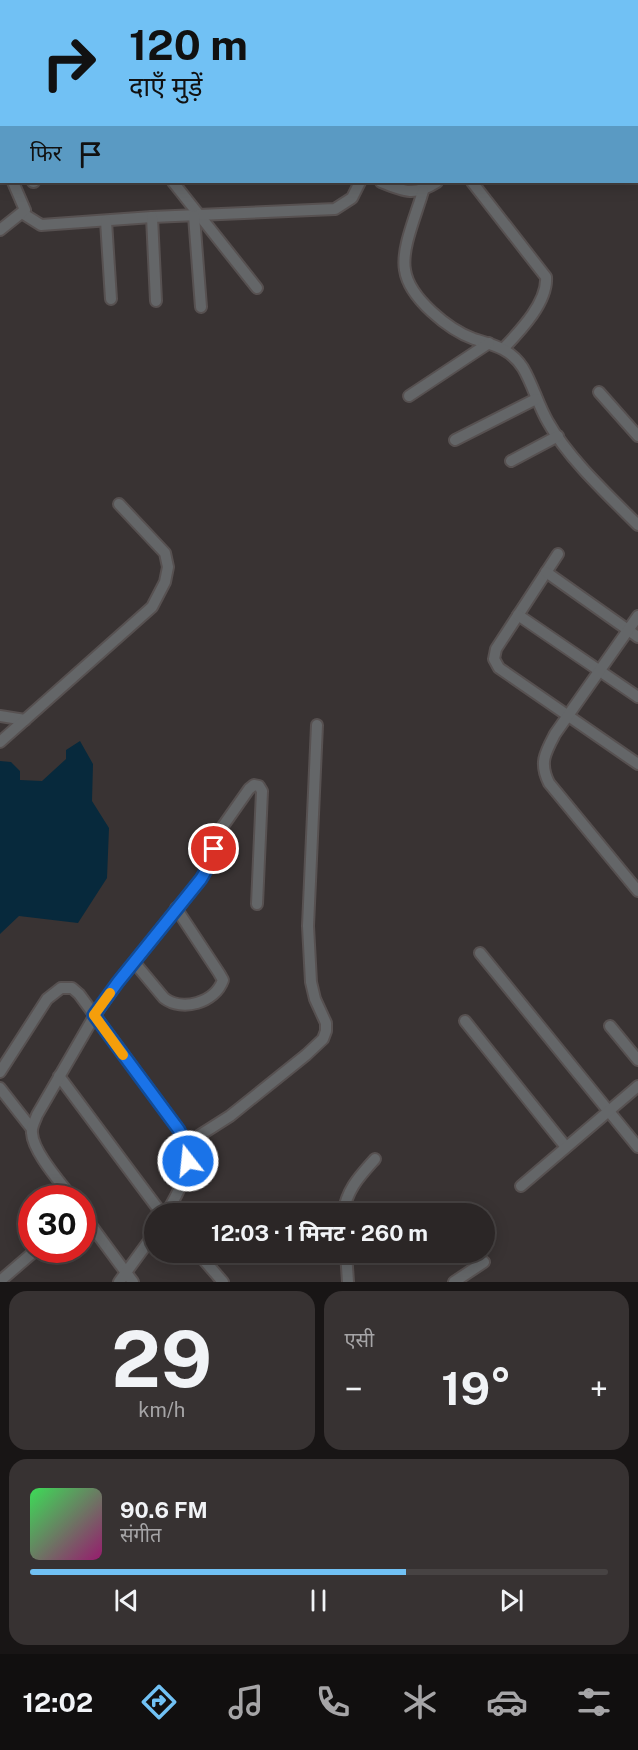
<!DOCTYPE html>
<html lang="hi">
<head>
<meta charset="utf-8">
<style>
	body { margin:0; font-family:"Public Sans","Noto Sans Devanagari",sans-serif; background:#373232; color:#f1f3f6; height:100vh; display:flex; flex-direction:column; font-size:22px; white-space:nowrap }
	* { box-sizing:border-box; margin:0 }
	p { font-size:20px; color:#a6a5a7 }
	.icon { flex:none; width:33px; height:33px; fill:none; stroke:currentColor; stroke-width:2; stroke-linecap:round; stroke-linejoin:round }
	.map { position:relative; height:1282px; overflow:hidden }
	.sheet { display:flex; flex-direction:column; gap:9px; padding:9px; background:#181515; flex:1 }
	.sheet>* { flex:none }
	.hud { position:absolute; left:0px; top:0px; width:639px; height:183px; box-shadow:0 3px 15px #0003,0 0 0 2px #474343; background:#71c1f4; color:#111; overflow:hidden }
	.speed { position:absolute; left:18px; top:1185px; display:flex; gap:12px; font-size:30px; font-weight:700; text-align:center }
	.speed>* { display:grid; place-content:center; width:78px; height:78px; border-radius:50%; background:#2b2626; box-shadow:0 3px 15px #0003,0 0 0 2px #474343; line-height:1 }
	.speed .limit { border:9px solid #d22; background:#fff; color:#111 }
	.pin { position:absolute; display:grid; place-items:center; width:51px; height:51px; color:#fff; margin:-26px; border:3px solid #fff; border-radius:50%; box-shadow:0 2px 6px #0007 }
	.me { position:absolute; width:66px; margin:-33px; rotate:344deg; stroke-linejoin:round; filter:drop-shadow(0 0 4px #0008) }
	.turn { display:flex; align-items:center; gap:21px; height:126px; padding:0 30px; font-size:27px }
	.turn .icon { width:78px; height:78px; stroke-width:2.5 }
	.turn b { display:block; font-size:42px; line-height:51px }
	.then { display:flex; align-items:center; height:57px; padding:0 30px; background:#0003; gap:12px; font-size:22px }
	.big { font-size:45px; font-weight:700; line-height:1.1 }
	.sheet .tile { flex:1; display:flex; flex-direction:column; justify-content:center; gap:9px; min-width:0; padding:0 21px; border-radius:18px; background:#373232 }
	.sheet .dial { align-items:center; gap:0 }
	.dial b { font-size:78px; line-height:1 }
	.song { display:flex; align-items:center; gap:18px }
	.cover { width:72px; height:72px; border-radius:9px; background:linear-gradient(135deg,hsl(130 70% 55%),hsl(320 70% 35%)) }
	.played { height:6px; border-radius:3px; background:linear-gradient(90deg,#71c1f4 65%,#474343 65%) }
	.keys { display:flex; justify-content:space-around; direction:ltr }
	.heat { display:flex; justify-content:space-between; align-items:center; font-size:33px; direction:ltr }
	.sheet .tiles { flex:1; display:grid; gap:9px; grid-template-columns:1fr 1fr }
	.tile:last-child { grid-column:span 2 }
	.trip { position:absolute; left:144px; top:1203px; width:351px; height:60px; border-radius:30px; background:#2b2626; box-shadow:0 3px 15px #0003,0 0 0 2px #474343; font-weight:700; line-height:60px; text-align:center }
	.tab-bar { display:flex; height:96px; justify-content:space-around; align-items:center; background:#110f0f; color:#a6a5a7 }
	.tab-bar .icon { width:42px; height:42px }
	.tab-bar .current { color:#71c1f4 }
	.tab-bar b { font-size:27px; color:#f1f3f6 }
	.map>svg:first-child { display:block }
</style>
</head>
<body>
<div class="map">
<svg width="638" height="1282" viewBox="0 0 638 1282">
	<rect width="100%" height="100%" fill="#393333"/>
	<path fill="#07293c" d="M80,741l13,23 -1,37 17,27 -2,50 -29,45 -59,-7 -19,18v-173l11,1 9,9v9l22,1 24,-22v-9z"/>
	<g fill="none" stroke-linecap="round" stroke-linejoin="round">
		<g stroke="#575151" stroke-width="14">
			<g id="minor">
				<path d="M46,0l1,2"/>
				<path d="M101,0l1,2"/>
				<path d="M0,150l2,4"/>
				<path d="M33,182h1"/>
				<path d="M173,182l84,106"/>
				<path d="M381,182c24,10 34,14 56,0"/>
				<path d="M472,182l74,95c2,25 -26,54 -42,71"/>
				<path d="M423,191c-6,22 -22,57 -18,79 4,28 44,60 69,69 20,6 37,10 49,29 10,17 15,37 25,54 20,36 60,73 90,103"/>
				<path d="M22,213l19,12 111,-8 183,-8 17,-11 8,-16"/>
				<path d="M194,216l7,91"/>
				<path d="M152,217l4,84"/>
				<path d="M106,221l5,78"/>
				<path d="M0,230l25,-20 -12,-28"/>
				<path d="M599,392l39,44"/>
				<path d="M409,396l80,-53"/>
				<path d="M455,440l81,-41"/>
				<path d="M511,461l47,-25"/>
				<path d="M558,554l-62,95 -2,10 5,9 139,96"/>
				<path d="M546,572l92,65"/>
				<path d="M518,615l120,82"/>
				<path d="M638,616l-83,118c-10,19 -16,29 -6,49l89,108"/>
				<path d="M0,716l25,4"/>
				<path d="M0,742l152,-135 13,-25 3,-15 -3,-14 -46,-49"/>
				<path d="M480,953l158,194"/>
				<path d="M134,962l30,36c18,14 51,5 59,-18l-4,-7 -43,-65"/>
				<path d="M465,1021l101,126"/>
				<path d="M610,1026l28,34"/>
				<path d="M0,1072l47,-73 14,-11h11l7,6 100,136c16,33 4,54 -13,84"/>
				<path d="M59,1076l103,138"/>
				<path d="M0,1088l32,41"/>
				<path d="M186,1144l44,-28 76,-61 17,-16 3,-8v-8l-11,-24 -4,-17 -3,-56 9,-201"/>
				<path d="M521,1186l117,-100"/>
				<path d="M72,1198c-11,-15 -39,-46 -40,-65 -1,-6 3,-12 5,-18l58,-100 23,-33 83,-103 10,-17 5,-23 7,-13 26,-37 5,-4 5,1 3,5 -5,113"/>
				<path d="M82,1213l51,69"/>
				<path d="M343,1214c4,-25 16,-37 32,-55"/>
				<path d="M197,1252l26,30"/>
				<path d="M346,1252l2,30"/>
				<path d="M0,1281l36,-31"/>
				<path d="M119,1282l35,-48"/>
				<path d="M454,1282l30,-20"/>
			</g>
		</g>
		<use href="#minor" stroke="#646668" stroke-width="10"/>
	</g>
	<g fill="none" stroke-linecap="round" stroke-linejoin="round">
		<g stroke="#114b97" stroke-width="15">
			<path id="route" d="M188,1161l-2,-17 -7,-14 -85,-115 24,-33 83,-103 10,-17 3,-13"/>
		</g>
		<use href="#route" stroke="#1a73e8" stroke-width="10"/>
		<path stroke="#f59e0b" stroke-width="10" d="M110,993l-16,22 29,40"/>
	</g>
</svg>
<div class="speed"><div class="limit">30</div></div>
<div class="pin" style="left:214px;top:849px;background:#d93025"><svg class="icon" aria-label="arrive" viewBox="0 0 24 24"><path d="M6 21V4h12l-3 4 3 4H6"/></svg></div>
<svg class="me" style="left:188px;top:1161px" viewBox="-20 -20 40 40"><circle r="17" fill="#1a73e8" stroke="#fff" stroke-width="3"/><path d="M0-11L8 9 0 5-8 9z" fill="#fff"/></svg>
<div class="trip">12:03 · 1 मिनट · 260 m</div>
<div class="hud">
<div class="turn"><svg class="icon" aria-label="right" viewBox="0 0 24 24"><path d="M7 20v-9h11M14 6l5 5-5 5"/></svg><div><b>120 m</b>दाएँ मुड़ें</div></div>
<div class="then">फिर<svg class="icon" aria-label="arrive" viewBox="0 0 24 24"><path d="M6 21V4h12l-3 4 3 4H6"/></svg></div>
</div>
</div>
<section class="sheet">
<div class="tiles">
<div class="tile dial"><b>29</b><p>km/h</p></div>
<div class="tile"><p>एसी</p>
<div class="heat"><a>−</a><b class="big">19°</b><a>+</a></div>
</div>
<div class="tile">
<div class="song"><i class="cover"></i><div><b>90.6 FM</b><p>संगीत</p></div></div>
<div class="played"></div>
<div class="keys"><svg class="icon" aria-label="previous" viewBox="0 0 24 24"><path d="M18 5L8 12l10 7zM5 5v14"/></svg><svg class="icon" aria-label="pause" viewBox="0 0 24 24"><path d="M8 5v14M16 5v14"/></svg><svg class="icon" aria-label="next" viewBox="0 0 24 24"><path d="M6 5l10 7-10 7zM19 5v14"/></svg></div>
</div>
</div>
</section>
<nav class="tab-bar">
<b>12:02</b>
<svg class="icon current" aria-label="directions" viewBox="0 0 24 24"><path d="M12 3l9 9-9 9-9-9zM9 14v-3h6M13 9l2 2-2 2"/></svg>
<svg class="icon" aria-label="music" viewBox="0 0 24 24"><path d="M9 18V5l10-2v13"/><circle cx="6" cy="18" r="3"/><circle cx="16" cy="16" r="3"/></svg>
<svg class="icon" aria-label="phone" viewBox="0 0 24 24"><path d="M5 4h4l2 5-3 2q2 4 5 5l2-3 5 2v4C11 20 4 13 5 4z"/></svg>
<svg class="icon" aria-label="climate" viewBox="0 0 24 24"><path d="M12 3v18M4 7l16 10M4 17L20 7"/></svg>
<svg class="icon" aria-label="car" viewBox="0 0 24 24"><path d="M5 17H2v-5l4-1 3-4h7l3 4 3 1v5h-3M9 17h6M6 11h13"/><circle cx="7" cy="17" r="2"/><circle cx="17" cy="17" r="2"/></svg>
<svg class="icon" aria-label="filters" viewBox="0 0 24 24"><path d="M4 7h16M4 17h16"/><circle cx="9" cy="7" r="2"/><circle cx="15" cy="17" r="2"/></svg>
</nav>
</body>
</html>
